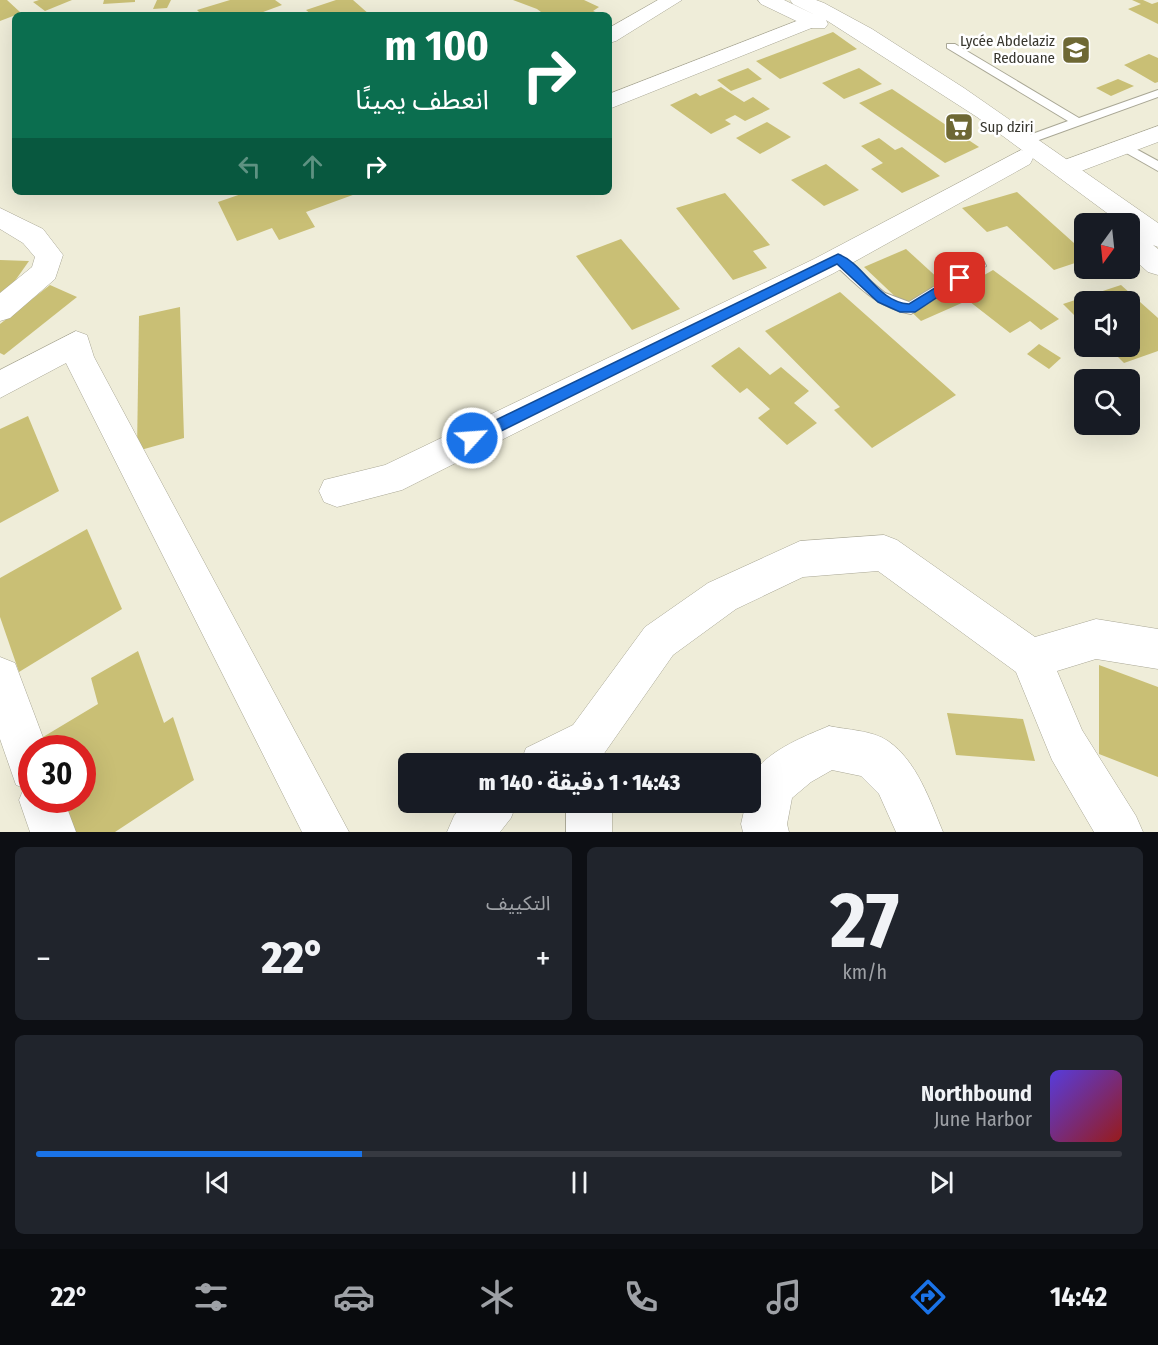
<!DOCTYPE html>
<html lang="ar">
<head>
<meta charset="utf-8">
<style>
	body { margin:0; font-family:"Fira Sans Condensed","Noto Sans Arabic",sans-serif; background:#20242c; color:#f1f3f6; direction:rtl; height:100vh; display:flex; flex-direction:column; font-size:22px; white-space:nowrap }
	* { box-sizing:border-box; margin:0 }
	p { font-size:20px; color:#9ea1a6 }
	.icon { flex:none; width:33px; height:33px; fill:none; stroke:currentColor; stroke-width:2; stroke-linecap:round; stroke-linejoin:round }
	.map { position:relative; height:832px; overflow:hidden; direction:ltr }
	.sheet { display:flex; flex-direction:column; gap:15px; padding:15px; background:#0d0f14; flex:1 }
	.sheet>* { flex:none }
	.banner { position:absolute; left:12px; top:12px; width:600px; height:183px; border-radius:9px; box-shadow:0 6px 24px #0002; direction:rtl; background:#0b6e4f; color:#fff; overflow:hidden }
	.needle { width:39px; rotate:195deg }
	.fabs { position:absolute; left:1074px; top:213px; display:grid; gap:12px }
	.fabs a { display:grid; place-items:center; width:66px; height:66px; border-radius:9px; background:#171b24; box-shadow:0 6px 24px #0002; font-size:30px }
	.speed { position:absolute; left:18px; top:735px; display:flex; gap:12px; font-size:30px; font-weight:700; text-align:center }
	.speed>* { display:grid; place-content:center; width:78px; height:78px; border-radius:50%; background:#171b24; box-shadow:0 6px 24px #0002; line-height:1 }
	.speed .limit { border:9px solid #d22; background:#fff; color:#111 }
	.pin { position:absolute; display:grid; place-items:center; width:51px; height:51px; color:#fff; margin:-26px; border-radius:12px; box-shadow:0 3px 9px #0006 }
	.me { position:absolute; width:66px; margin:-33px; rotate:64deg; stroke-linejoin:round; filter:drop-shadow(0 0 4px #0008) }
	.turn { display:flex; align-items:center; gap:21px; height:126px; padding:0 24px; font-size:27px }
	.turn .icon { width:78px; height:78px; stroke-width:2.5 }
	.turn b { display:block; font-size:42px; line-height:51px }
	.lanes { display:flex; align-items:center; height:57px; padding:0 24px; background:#0003; justify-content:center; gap:30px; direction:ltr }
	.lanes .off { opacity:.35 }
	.big { font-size:45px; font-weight:800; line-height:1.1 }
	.sheet .widget { flex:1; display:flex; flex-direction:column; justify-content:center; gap:9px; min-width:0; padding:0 21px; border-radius:9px; background:#20242c }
	.sheet .dial { align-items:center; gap:0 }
	.dial b { font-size:78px; line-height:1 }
	.song { display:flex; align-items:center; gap:18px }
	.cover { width:72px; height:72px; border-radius:9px; background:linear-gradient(135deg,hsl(250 70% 55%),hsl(0 70% 35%)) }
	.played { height:6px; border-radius:3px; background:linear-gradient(90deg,#1a73e8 30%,#363941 30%) }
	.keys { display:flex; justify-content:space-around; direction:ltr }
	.heat { display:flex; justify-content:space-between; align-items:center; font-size:33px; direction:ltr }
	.sheet .tiles { flex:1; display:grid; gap:15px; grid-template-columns:1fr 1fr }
	.widget:last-child { grid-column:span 2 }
	.trip { position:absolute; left:398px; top:753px; width:363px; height:60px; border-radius:9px; background:#171b24; box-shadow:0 6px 24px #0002; font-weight:800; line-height:60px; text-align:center; direction:rtl }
	.menu { display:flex; height:96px; justify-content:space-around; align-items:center; background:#090b0e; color:#9ea1a6 }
	.menu .icon { width:42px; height:42px }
	.menu .current { color:#1a73e8 }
	.menu b { font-size:27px; color:#f1f3f6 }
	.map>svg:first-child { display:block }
</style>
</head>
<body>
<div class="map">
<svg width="1158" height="832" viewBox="0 0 1158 832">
	<rect width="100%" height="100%" fill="#efedd9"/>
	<g fill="#c9bf75">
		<path d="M0,0h7l14,13 -21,8z"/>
		<path d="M39,0h33l-27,11 -12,-9z"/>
		<path d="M104,0h31v2l-32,2z"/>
		<path d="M157,0h14l-4,8 -14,1z"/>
		<path d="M230,0h45l7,5 -27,10h-53l-5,-5z"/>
		<path d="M336,0h17l17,15h-58l-6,-5z"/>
		<path d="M513,0h71l15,7 -6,4 10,4h-58l-8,-6z"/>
		<path d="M1132,0h11l9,4 6,-2v22l-30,-15 13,-5z"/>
		<path d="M833,32l24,17 -77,30 -24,-18z"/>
		<path d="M1149,54l9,4v24l-3,1 -31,-18z"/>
		<path d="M748,68l14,11 -31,12 -14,-11z"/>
		<path d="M859,68l23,16 -38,15 -22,-16z"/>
		<path d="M1118,79l16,7 -23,10 -15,-8z"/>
		<path d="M721,87l23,15 9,-5 17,12 -25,12 -10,-6 -10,5 6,4 -20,10 -41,-29 26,-12 4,3z"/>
		<path d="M892,89l87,58 -34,16 -86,-60z"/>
		<path d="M767,122l24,15 -31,17 -24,-16z"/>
		<path d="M879,138l16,12 7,-3 38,29 -38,17 -31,-24 12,-6 -22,-17z"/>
		<path d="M826,164l33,26 -35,16 -33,-26z"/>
		<path d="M247,192h114l-55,20 9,15 -36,13 -7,-12 -35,13 -19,-39z"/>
		<path d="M1017,192l67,60v8l-30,10 -47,-44 -20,6 -25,-24z"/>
		<path d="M725,193l45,52 -17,6 14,17 -34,12 -57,-72z"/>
		<path d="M621,239l59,70 -48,21 -56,-74z"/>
		<path d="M906,249l58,53 -43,19 -57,-54z"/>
		<path d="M0,260l29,1 -29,41z"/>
		<path d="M993,270l66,49 -18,11 -11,-9 -20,12 -54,-42z"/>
		<path d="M50,285l27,12 -73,58 -4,-2v-29z"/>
		<path d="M1121,285l37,33v33l-34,12 -17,-17h23v-44h-46v23l-21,-21z"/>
		<path d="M840,292l116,103 -84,53 -38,-38 6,-3 -75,-76z"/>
		<path d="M180,307l4,131 -47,13 2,-135z"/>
		<path d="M1039,344l22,14 -12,11 -22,-15z"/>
		<path d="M739,347l31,28 11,-8 28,24 -15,12 23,20 -30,22 -29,-27 12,-9 -23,-21 -7,5 -29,-27z"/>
		<path d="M28,416l31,75 -59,32v-94z"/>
		<path d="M87,529l35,80 -103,63 -19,-55v-39z"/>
		<path d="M138,651l26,72 9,-6 21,63 -79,52h-55l-8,-32h30v-52h-42l-2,-8 60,-36 -7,-26z"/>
		<path d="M1099,665l59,22v90l-59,-23z"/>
		<path d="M947,713l76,6 12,42 -79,-6z"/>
	</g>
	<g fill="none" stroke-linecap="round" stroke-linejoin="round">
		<g stroke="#a9a795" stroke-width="2">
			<g id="lane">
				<path d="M947,44h8l124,74 79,-28v7l-130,47 -6,-4 2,-3 44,-16 -121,-73z"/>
				<path d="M1125,143l33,18v10l-37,-21 -2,-3z"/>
				<path d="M838,254l47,39 24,9 65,-40h10l2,4 -75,48c-34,-6 -54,-29 -78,-51l-2,-4z"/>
			</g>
		</g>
		<g stroke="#a9a795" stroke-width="1">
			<g id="street">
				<path d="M658,0h24l-66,41 -7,2v-15z"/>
				<path d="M812,15l7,2 3,4 -3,4 -210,84v-15z"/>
				<path d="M1158,126v16l-90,34 -9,-2 -4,-6 4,-6z"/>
				<path d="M1021,150l9,2 3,6 -3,6 -196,109 -432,217 -65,17 -13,-5 -5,-11 5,-11 61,-15 429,-206z"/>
				<path d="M0,208l43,21 20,26 -8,24 -45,39 -10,3v-28l32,-26 3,-10 -12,-14 -23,-14z"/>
				<path d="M76,331l11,4 7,22 255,475h-47l-236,-469 -66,35v-28z"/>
				<path d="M884,535l13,5 138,97 61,-18 62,10v40l-62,-10 -39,12 25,59 54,86 7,16h-49l-42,-72 -36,-88 -138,-101 -75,6 -67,32 -63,46 -70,100 -15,9h-68l6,-16 47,-23 72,-98 63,-44 92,-42z"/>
				<path d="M0,657l15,6 32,85h-15v52h32l12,32h-46l-11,-32 5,-12 -8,-3 -16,-46z"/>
				<path d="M829,726c18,4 43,4 59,15 29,20 42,60 55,91h-47l-17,-38 -18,-18 -29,-6 -21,12 -19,16 -5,26 2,8h-46l-2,-8 5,-22h4c0,-10 -1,-22 6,-32 16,-21 49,-34 73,-44z"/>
				<path d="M465,802h52l-6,16 -11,14h-53l7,-16z"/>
				<rect x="566" y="802" width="46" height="30"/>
			</g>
		</g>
		<g stroke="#a9a795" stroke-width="1">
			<path id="secondary" d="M758,0h26l31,15 -22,-11 -3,-4h26l8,3 48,26 92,59 194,135v24l-5,-2 5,4v26l-10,-3 -18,-16v-24l4,1 -4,-4v-5h-8l-145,-107 -151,-97 2,4 -3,4h-14l-50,-24z"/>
		</g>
		<use href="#lane" fill="#fff" fill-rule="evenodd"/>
		<use href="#street" fill="#fff" fill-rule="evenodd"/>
		<use href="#secondary" fill="#fff" fill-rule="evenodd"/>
	</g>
	<path fill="#1a73e8" stroke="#114b97" stroke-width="1.5" d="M838,254c27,10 39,48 71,50l47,-29h8l2,3 -51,34h-15l-22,-10 -41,-38 -360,179h-10v-9z"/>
	<defs>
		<g id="school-square" transform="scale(1.5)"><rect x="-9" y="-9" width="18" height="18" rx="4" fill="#6e6834" stroke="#fff"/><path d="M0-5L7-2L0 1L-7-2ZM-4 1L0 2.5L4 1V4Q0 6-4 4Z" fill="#fff"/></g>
		<g id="supermarket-square" transform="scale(1.5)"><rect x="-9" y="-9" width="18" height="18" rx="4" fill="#6e6834" stroke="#fff"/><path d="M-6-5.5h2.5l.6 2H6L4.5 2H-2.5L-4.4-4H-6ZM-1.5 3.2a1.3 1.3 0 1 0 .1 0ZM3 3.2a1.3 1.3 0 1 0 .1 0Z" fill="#fff"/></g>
	</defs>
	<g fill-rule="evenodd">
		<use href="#school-square" x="1076" y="50"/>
		<use href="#supermarket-square" x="959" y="127"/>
	</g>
	<g text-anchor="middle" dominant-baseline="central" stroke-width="5" stroke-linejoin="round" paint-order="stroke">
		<g font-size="15" fill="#38372f" stroke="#fff" text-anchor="end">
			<text x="1055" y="41">Lycée Abdelaziz<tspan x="1055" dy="17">Redouane</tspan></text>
			<text x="980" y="127" text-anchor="start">Sup dziri</text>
		</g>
	</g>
</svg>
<div class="fabs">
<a><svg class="needle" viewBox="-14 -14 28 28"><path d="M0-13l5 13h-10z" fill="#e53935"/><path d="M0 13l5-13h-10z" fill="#9ea1a6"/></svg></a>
<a><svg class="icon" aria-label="sound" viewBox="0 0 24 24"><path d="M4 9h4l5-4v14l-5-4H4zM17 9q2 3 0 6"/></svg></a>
<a><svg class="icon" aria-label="search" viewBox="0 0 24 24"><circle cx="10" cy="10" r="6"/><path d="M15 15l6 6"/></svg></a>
</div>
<div class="speed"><div class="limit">30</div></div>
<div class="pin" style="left:960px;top:278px;background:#d93025"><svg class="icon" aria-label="arrive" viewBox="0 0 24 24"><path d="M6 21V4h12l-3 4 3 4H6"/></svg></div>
<svg class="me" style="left:472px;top:438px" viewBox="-20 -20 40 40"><circle r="17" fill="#1a73e8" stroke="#fff" stroke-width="3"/><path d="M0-11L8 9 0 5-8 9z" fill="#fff"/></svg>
<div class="trip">14:43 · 1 دقيقة · 140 m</div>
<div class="banner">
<div class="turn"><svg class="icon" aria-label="right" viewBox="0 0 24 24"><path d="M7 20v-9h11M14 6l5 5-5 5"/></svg><div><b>100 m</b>انعطف يمينًا</div></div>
<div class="lanes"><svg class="icon off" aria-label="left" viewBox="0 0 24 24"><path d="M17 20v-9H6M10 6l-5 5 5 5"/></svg><svg class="icon off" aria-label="ahead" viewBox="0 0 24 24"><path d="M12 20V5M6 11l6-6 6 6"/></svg><svg class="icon" aria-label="right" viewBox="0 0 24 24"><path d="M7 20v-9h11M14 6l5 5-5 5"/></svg></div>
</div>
</div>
<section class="sheet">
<div class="tiles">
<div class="widget dial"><b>27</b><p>km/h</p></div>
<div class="widget"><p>التكييف</p>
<div class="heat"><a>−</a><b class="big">22°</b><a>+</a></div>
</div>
<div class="widget">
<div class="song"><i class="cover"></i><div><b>Northbound</b><p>June Harbor</p></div></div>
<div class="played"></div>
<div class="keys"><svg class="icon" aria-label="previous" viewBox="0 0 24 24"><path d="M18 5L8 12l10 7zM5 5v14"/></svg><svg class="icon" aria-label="pause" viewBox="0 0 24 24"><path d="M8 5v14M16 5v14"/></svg><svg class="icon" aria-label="next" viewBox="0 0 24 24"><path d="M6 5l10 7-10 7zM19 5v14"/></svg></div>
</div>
</div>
</section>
<nav class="menu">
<b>14:42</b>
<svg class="icon current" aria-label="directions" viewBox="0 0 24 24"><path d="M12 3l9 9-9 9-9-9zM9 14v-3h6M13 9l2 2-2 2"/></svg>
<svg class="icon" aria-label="music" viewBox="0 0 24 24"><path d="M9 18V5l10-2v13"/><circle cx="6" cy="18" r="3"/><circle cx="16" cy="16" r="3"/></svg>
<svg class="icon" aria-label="phone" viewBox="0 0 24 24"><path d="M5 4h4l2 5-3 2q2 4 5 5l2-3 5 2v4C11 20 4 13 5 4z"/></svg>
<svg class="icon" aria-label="climate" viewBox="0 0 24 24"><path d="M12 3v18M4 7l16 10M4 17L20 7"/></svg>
<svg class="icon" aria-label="car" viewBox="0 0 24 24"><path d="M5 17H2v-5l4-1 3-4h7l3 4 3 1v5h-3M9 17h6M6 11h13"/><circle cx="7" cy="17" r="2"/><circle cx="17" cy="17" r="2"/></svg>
<svg class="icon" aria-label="filters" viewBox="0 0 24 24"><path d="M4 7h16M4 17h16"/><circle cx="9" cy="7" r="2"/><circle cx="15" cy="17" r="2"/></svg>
<b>22°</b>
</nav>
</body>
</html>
